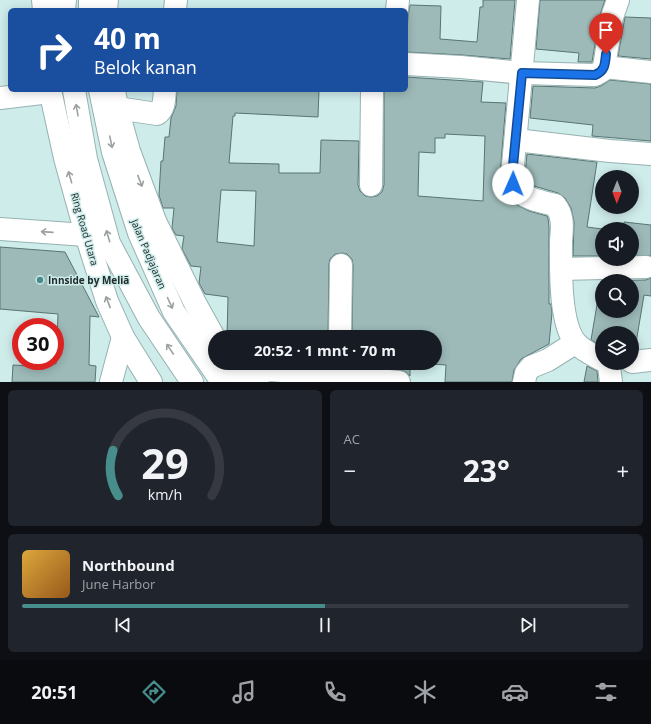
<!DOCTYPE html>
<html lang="id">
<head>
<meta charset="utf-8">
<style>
	body { margin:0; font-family:"Open Sans",sans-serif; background:#20242c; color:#f1f3f6; height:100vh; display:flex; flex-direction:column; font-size:15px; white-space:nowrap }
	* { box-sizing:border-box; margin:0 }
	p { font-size:13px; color:#9ea1a6 }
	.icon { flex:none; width:22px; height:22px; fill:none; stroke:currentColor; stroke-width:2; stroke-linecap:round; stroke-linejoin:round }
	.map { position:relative; height:382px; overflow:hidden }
	.sheet { display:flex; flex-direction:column; gap:8px; padding:8px; background:#0d0f14; flex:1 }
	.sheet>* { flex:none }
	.guide { position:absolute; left:8px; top:8px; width:400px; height:84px; border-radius:6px; box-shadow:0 2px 10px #0003; background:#1a4fa0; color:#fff; overflow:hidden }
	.needle { width:26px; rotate:181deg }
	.fabs { position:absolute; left:595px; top:170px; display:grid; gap:8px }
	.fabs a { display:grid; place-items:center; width:44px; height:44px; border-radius:50%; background:#171b24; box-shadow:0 2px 10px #0003; font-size:20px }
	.speed { position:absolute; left:12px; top:318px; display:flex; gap:8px; font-size:20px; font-weight:700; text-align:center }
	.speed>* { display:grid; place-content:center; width:52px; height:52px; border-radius:50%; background:#171b24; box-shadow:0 2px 10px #0003; line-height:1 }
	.speed .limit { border:6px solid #d22; background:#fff; color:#111 }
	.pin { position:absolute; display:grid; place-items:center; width:34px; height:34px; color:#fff; margin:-41px -17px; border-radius:50% 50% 50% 0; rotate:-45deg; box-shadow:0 0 4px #0007 }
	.pin .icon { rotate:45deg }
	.me { position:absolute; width:44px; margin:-22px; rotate:1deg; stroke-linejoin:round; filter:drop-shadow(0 0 3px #0008) }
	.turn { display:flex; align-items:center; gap:14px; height:84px; padding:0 20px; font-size:18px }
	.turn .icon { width:52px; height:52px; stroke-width:2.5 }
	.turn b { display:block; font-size:28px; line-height:34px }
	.big { font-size:30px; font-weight:700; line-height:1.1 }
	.sheet .tile { flex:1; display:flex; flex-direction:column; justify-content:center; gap:6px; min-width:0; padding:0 14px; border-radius:6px; background:#20242c }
	.sheet .dial { align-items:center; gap:0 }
	.dial svg { height:104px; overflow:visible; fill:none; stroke:#363941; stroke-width:7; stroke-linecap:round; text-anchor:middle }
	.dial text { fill:#f1f3f6; stroke:none }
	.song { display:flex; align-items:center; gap:12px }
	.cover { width:48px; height:48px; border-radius:6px; background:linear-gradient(135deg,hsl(40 70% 55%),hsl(30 70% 35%)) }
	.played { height:4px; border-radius:2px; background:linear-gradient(90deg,#468d8b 50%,#363941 50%) }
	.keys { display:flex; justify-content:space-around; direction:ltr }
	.heat { display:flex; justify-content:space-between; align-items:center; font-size:22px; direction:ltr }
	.sheet .tiles { flex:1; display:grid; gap:8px; grid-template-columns:1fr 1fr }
	.tile:last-child { grid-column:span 2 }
	.trip { position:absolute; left:208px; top:330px; width:234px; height:40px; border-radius:20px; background:#171b24; box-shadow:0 2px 10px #0003; font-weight:700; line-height:40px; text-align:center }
	.menu { display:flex; height:64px; justify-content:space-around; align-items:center; background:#090b0e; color:#9ea1a6 }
	.menu .icon { width:28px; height:28px }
	.menu .on { color:#468d8b }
	.menu b { font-size:18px; color:#f1f3f6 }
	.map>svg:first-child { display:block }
</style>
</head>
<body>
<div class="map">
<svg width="651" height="382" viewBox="0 0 651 382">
	<rect width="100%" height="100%" fill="#ceecea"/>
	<g fill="#9dbab8" stroke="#597472" fill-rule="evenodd">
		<path d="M483,0h32l-5,59 -48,-4 -56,-3 2,-36 2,-11 31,1 -1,33 37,3 3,-35h3z"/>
		<path d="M540,0h65l-5,15 -8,47h-14l1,-9 -43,-4z"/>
		<path d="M625,17l26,1v41l-33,-3z"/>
		<path d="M406,77l77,5 -2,20 25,1 -6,72 2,13 4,8 11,9 12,6 18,5 1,2 1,9v77h2l1,9 -3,31 -28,15 -7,11 -2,12h-67l1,-17 -30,-2h19v-26h-83l1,-72 -1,-6 -5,-5 -5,-1 -7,1 -5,5 -1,5 -1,73h-101l1,-40 -23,-3 -6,-11 2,-16 -10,-1 -9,-17 2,-13 -8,-1 -4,-7 2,-20h-11l-4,-13 2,-34h2l2,-24h4l2,-19 5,-12 1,-16h142l-1,27 -83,-4v3h-2l-4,47 50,1v9h41l1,-33 38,1 -1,44 2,6 5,5 6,1 6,-1 5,-4 2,-7v-95h22zM445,134l40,2 -2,65 -65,-5 1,-44 16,1v-15h10zM221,190l35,1 -2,55 -37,-4z"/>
		<path d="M610,80l41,4v57l-59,-5 1,-11 -63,-7 3,-32 62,2 6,-2z"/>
		<path d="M527,154l70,8 -10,65 15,2v27h-29l1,-34 -3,-14 -6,-10 -7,-5 -24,-7 -8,-6 -1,-5z"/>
		<path d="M624,222l27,3v31l-19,-1v-26h-9z"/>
		<path d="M0,247l65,5 34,65 -9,-1 -1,49 7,1 -1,16h-83l1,-17 34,2v-4l9,1 2,-50 -58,-5z"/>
		<path d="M651,278v18l-7,-1 -9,54h-3v-16h-30v13l-11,-6 10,-59 45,-1zM602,281h30v30h-30z"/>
		<path d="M342,363h68v13l-4,-4 -6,-2 -59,-6z"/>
		<path d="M587,366l10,5 1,11h-14z"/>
	</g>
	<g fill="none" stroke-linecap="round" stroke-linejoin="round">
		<g stroke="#96b2b1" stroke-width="24">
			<g id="minor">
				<path d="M43,0l1,10"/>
				<path d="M528,0l-16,176c1,4 1,9 4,12 8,11 27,14 39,17 9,11 7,23 6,36 0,25 -2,83 15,102 7,8 18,12 26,17"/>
				<path d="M106,10l1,-10"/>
				<path d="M175,10l1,-10"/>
				<path d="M397,10l1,-10"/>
				<path d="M406,64l55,3 61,6 73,2 7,-4 2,-4 8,-50 6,-17"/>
				<path d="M604,67l47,5"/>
				<path d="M50,90l15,68 23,83 19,60 16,36 28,45"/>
				<path d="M114,90l3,18 12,43 26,70 40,82 20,36"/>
				<path d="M0,98l50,-6"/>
				<path d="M117,108l40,6c8,-5 7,-16 8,-24"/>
				<path d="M516,140l94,11 41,3"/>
				<path d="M371,185l1,-95"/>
				<path d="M0,229l86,6"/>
				<path d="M561,269l85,-2"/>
				<path d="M340,337l1,-72"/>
				<path d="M632,362l19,-2"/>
				<path d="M228,363l10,19"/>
				<path d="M607,363l2,3 2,16"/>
				<path d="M244,382c9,-8 16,-10 27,-12l128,12"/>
				<path d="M524,382l2,-9 5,-6 17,-7 27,-17"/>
			</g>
		</g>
		<g stroke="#96b2b1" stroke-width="24">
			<path id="major" d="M111,382l12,-45"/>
		</g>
		<g stroke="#96b2b1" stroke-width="24">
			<g id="highway">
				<path d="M64,10l1,-10"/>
				<path d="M90,10v-10"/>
				<path d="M74,90l12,69 23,84 40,75 43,64"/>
				<path d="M100,90l13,62 26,81 35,79 48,70"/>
			</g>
		</g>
		<use href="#minor" stroke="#fff" stroke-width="22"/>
		<use href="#major" stroke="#fff" stroke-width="22"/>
		<use href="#highway" stroke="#fff" stroke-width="22"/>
	</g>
	<defs><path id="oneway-shaft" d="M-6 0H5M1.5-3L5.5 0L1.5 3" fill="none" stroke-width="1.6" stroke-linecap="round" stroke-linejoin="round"/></defs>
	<g stroke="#9ba0a0">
		<use href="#oneway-shaft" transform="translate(77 110) rotate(-100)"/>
		<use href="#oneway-shaft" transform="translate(111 142) rotate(78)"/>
		<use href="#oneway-shaft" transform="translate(70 177) rotate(-106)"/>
		<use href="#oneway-shaft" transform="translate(140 181) rotate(69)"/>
		<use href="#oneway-shaft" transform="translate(47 232) rotate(-176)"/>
		<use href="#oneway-shaft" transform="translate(108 236) rotate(-106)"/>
		<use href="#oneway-shaft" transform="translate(108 302) rotate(-111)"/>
		<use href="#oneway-shaft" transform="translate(170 303) rotate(65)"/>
		<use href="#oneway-shaft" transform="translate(170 349) rotate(-124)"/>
	</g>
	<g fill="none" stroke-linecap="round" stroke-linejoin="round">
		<g stroke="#114b97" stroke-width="10">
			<path id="route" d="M513,184l-1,-8 10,-103 73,2c10,-4 10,-11 11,-21"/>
		</g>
		<use href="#route" stroke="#1a73e8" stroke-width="7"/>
	</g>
	<circle fill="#468d8b" stroke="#ceecea" stroke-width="1.5" cx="40" cy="280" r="4"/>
	<g text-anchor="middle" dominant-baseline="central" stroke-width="3" stroke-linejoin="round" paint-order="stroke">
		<g font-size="10" fill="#202b2b" stroke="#ceecea">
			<text transform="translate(85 229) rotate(74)">Ring Road Utara</text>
			<text transform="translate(149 254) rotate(67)">Jalan Padjajaran</text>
		</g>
		<g font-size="10" font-weight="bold" fill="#202b2b" stroke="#ceecea" text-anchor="start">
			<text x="48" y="280">Innside by Meliã</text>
		</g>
	</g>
</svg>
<div class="fabs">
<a><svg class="needle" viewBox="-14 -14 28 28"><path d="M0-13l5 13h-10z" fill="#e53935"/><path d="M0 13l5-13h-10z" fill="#9ea1a6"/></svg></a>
<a><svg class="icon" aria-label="sound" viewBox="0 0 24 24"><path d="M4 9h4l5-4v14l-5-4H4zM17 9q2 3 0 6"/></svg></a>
<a><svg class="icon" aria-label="search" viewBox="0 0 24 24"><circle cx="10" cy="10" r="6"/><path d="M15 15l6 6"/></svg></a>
<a><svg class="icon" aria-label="layers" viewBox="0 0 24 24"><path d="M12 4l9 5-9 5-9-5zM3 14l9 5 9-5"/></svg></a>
</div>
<div class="speed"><div class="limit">30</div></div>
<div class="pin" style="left:606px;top:54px;background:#d93025"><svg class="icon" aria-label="arrive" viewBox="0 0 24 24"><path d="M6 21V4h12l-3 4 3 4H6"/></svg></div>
<svg class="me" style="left:513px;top:184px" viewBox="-20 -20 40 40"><circle r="19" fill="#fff"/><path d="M0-13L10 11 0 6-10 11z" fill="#1a73e8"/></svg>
<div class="trip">20:52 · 1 mnt · 70 m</div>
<div class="guide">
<div class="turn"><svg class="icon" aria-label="right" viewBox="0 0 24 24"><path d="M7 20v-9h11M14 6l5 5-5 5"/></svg><div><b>40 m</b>Belok kanan</div></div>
</div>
</div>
<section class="sheet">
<div class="tiles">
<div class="tile dial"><svg viewBox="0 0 100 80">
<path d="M14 69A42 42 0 1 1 86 69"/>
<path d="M14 69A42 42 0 0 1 10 34" stroke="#468d8b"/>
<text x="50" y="56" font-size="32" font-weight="700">29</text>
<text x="50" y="72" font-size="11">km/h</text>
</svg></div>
<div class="tile"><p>AC</p>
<div class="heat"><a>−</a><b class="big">23°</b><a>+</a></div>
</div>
<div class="tile">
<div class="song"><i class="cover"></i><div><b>Northbound</b><p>June Harbor</p></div></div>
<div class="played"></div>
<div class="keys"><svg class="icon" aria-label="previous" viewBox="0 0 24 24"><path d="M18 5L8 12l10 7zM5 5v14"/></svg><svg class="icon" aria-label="pause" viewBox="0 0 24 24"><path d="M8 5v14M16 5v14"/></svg><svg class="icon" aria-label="next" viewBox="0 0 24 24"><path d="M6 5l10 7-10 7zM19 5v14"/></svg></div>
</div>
</div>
</section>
<nav class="menu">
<b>20:51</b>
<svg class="icon on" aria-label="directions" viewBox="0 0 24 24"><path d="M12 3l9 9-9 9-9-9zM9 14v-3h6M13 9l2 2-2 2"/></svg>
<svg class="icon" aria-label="music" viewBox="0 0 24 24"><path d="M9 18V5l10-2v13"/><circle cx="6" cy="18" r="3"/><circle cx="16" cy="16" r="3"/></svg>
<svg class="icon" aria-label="phone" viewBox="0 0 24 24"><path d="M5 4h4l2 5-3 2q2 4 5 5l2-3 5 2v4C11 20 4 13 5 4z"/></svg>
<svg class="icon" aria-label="climate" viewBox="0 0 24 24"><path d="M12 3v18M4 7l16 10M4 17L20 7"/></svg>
<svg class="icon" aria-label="car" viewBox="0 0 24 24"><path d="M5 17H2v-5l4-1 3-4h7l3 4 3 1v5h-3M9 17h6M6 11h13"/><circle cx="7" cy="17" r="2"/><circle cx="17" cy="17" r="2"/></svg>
<svg class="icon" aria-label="filters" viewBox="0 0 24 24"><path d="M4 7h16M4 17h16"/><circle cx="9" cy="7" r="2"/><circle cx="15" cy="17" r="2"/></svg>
</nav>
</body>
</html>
